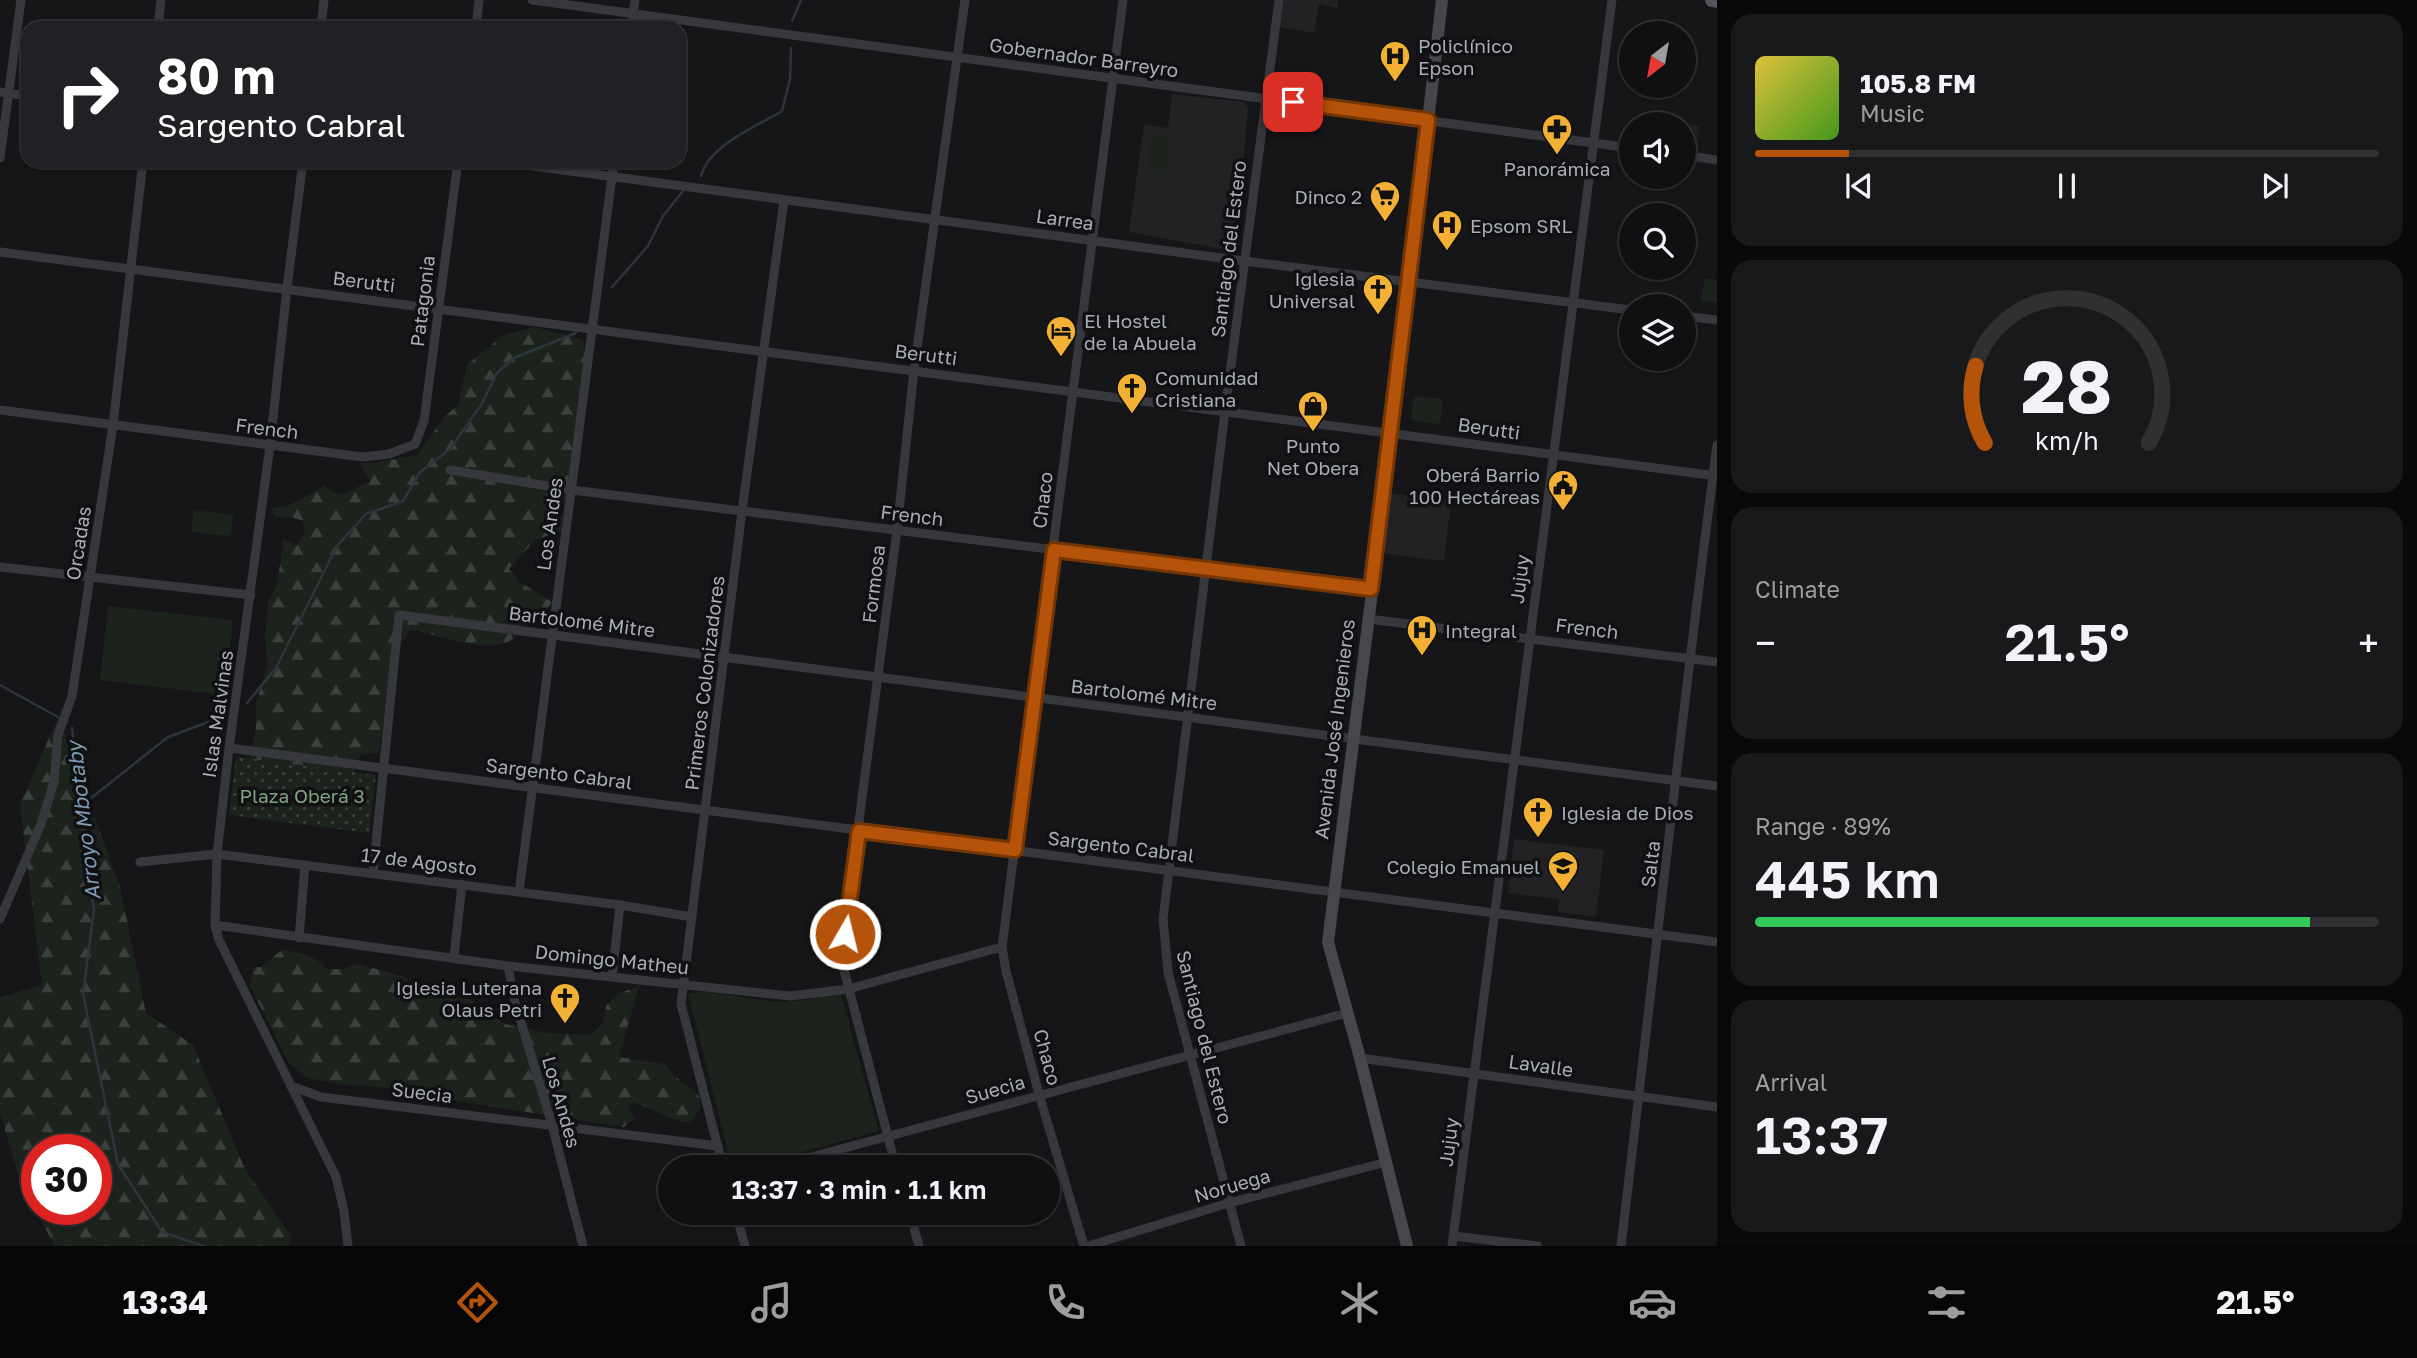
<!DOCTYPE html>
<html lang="en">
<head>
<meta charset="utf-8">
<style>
	body { margin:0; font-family:"Golos Text",sans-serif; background:#19191b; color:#f1f3f6; height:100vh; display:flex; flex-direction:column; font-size:26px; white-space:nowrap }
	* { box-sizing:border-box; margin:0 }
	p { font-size:23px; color:#9c9d9f }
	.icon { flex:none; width:38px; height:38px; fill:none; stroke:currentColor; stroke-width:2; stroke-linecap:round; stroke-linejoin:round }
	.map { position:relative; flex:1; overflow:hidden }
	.panel { display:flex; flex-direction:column; gap:14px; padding:14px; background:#09090a; width:700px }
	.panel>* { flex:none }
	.top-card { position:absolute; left:21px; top:21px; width:665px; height:147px; border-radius:21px; box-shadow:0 2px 5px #0004,0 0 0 2px #303032; background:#202124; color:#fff; overflow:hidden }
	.needle { width:46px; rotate:211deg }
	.tools { position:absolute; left:1619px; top:21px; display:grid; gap:14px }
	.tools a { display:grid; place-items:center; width:77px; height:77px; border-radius:50%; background:#101012; box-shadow:0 2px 5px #0004,0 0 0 2px #303032; font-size:35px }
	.speed { position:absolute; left:21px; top:1134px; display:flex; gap:14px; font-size:35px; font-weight:700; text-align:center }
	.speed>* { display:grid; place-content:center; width:91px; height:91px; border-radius:50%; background:#101012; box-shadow:0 2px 5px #0004,0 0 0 2px #303032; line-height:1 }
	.speed .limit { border:10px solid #d22; background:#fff; color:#111 }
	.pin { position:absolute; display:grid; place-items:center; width:60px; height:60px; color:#fff; margin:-30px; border-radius:14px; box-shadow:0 4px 10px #0006 }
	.me { position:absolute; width:77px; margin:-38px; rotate:8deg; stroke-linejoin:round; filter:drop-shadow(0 0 5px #0008) }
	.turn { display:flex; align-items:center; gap:24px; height:147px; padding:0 21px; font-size:32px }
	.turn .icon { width:91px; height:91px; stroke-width:2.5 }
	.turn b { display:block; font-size:49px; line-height:60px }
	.big { font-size:52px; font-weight:600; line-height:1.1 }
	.panel .card { flex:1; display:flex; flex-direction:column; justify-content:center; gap:10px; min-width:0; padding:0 24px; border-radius:21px; background:#19191b }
	.panel .dial { align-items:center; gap:0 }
	.dial svg { height:182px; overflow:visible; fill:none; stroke:#303032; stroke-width:7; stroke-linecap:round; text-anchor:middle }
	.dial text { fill:#f1f3f6; stroke:none }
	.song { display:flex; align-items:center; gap:21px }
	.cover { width:84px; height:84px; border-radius:10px; background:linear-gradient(135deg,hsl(50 70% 55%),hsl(100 70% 35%)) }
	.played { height:7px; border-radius:4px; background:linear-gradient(90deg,#b45309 15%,#303032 15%) }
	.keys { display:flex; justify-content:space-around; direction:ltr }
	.heat { display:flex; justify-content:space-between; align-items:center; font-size:38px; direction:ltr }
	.charge { height:10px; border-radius:5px; background:linear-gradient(90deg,#34c759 89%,#303032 0) }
	.trip { position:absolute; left:658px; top:1155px; width:402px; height:70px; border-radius:35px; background:#101012; box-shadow:0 2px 5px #0004,0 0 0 2px #303032; font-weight:600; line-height:70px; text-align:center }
	.tabs { display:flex; height:112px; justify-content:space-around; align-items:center; background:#060607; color:#9c9d9f }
	.tabs .icon { width:49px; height:49px }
	.tabs .selected { color:#b45309 }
	.tabs b { font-size:32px; color:#f1f3f6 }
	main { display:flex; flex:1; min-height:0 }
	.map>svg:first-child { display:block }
</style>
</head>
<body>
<main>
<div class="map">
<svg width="1717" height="1246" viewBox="0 0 1717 1246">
	<defs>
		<pattern id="forest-firs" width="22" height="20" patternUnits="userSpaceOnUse" patternTransform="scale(1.75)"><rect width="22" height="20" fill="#1c231d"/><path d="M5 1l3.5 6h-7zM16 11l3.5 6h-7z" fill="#3a403c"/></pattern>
		<pattern id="park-dots" width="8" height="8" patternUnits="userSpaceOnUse" patternTransform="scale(1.75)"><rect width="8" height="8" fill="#1c231d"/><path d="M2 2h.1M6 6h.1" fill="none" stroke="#3a403c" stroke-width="1.8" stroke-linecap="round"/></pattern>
	</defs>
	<rect width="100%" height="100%" fill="#161618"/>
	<g fill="#222225">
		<path d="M1283,0h55l-1,8 -18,-4 -5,29 -35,-6z"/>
		<path d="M1172,94l73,8 3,7 -12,134 -4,8 -103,-19 15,-108 24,4z"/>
		<path d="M1386,493l65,8 -7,60 -65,-8z"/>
		<path d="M1514,839l90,11 -8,67 -38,-5 1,-13 -51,-6z"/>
	</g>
	<g fill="#1c231d">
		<path d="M1676,123l23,3 -2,15 -13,-2v-15z"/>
		<path d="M1151,136l19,2 -4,36 -20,-2z"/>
		<path d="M1705,278l12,2v23l-16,-2z"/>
		<path d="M1414,396l29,3 -3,25 -27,-3 -2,-4z"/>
		<path d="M194,510l39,5 -2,21 -40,-4z"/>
		<path d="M108,606l125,14 -8,75 -125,-15z"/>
		<path d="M707,992l68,10 26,-1 39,-9 39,139 -133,36h-14l-44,-174z"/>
	</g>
	<g fill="url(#forest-firs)" fill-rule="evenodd">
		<path d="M534,327l49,13 3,17 -21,144 -9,9 6,6 -1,15 -26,9 -26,29 12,14 31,19 -6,9c-33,6 -19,19 -36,30 -21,12 -76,-6 -99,-12l-20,31 -12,93 -18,1 -7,17 11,22 -45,26 -18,6 -22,-5 -33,-56 9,-36v-25l11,-37 -2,-28 3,-35 9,-19 7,-45 13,6 8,-11 -2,-13 -9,-3 -19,-1 -3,-9 16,-2 36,-20 15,9 31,-13 -10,-19h15l42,-8 28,-39 13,-11 9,-40 35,-29z"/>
		<path d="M58,717l62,170 26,126 47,32 52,124 46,67 -2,10h-234l-35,-64 -20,-70v-115l42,-12 -22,-180zM37,1150h59v59h-59z"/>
		<path d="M282,950c15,2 35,5 44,19h17l15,-5 47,13 10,10 16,-3 13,10 28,6 33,24 42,9 43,2 13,-12 3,-17 14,-13 19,-7 -20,71 45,7c11,15 23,20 36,33v12l-10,14c-20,-3 -38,-14 -57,-21l-4,7 6,9 -11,9 -174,-27 -24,-10 -76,-5 -43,-7 -18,-15 -39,-77 3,-19h8z"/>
	</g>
	<path fill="url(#park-dots)" d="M236,757l140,18 -7,58 -140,-18z"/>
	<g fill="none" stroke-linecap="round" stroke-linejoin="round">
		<g stroke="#2c353c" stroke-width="2.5">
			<path d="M792,21l9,-21"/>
			<path d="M701,176c8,-31 55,-49 81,-65l8,-32 1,-31"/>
			<path d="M612,287l36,-41 15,-30 20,-25"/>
			<path d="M0,685l58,32"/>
			<path d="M247,703l29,-35 61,-122 29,-32 37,-13 17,-29 30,-23 31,-44 16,-32 17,-15 62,-25"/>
			<path d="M72,728l22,182 -11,84 35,170 44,68 41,14"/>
			<path d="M81,806l87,-69 54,-20"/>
		</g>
		<g stroke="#37383d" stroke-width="9">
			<path d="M532,0l1099,148"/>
			<path d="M158,28l3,-28"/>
			<path d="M321,28l3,-28"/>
			<path d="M476,28l3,-28"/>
			<path d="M631,28l4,-28"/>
			<path d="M0,92l28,4"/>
			<path d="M1684,155l33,5"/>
			<path d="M0,158l21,-158"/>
			<path d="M303,161l-16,127 -17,158 -41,302 -12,106 -2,71 4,15 117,237 8,34 4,35"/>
			<path d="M495,161l749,100 387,49"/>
			<path d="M0,252l1717,224"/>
			<path d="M1684,316l33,4"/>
			<path d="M0,410l363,47 26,-3 26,-10 9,-23 34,-260"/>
			<path d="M450,470l122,20 799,99"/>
			<path d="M0,567l251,28"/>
			<path d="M1368,619l349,43"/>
			<path d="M229,748l1488,194"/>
			<path d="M140,862l77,-8 403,51 72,12"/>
			<path d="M373,873l26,-258 1318,171"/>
			<path d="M519,892l95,-731"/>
			<path d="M0,919l41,-95 13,-42 4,-47 14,-39 41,-271 30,-264"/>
			<path d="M215,925l293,41 282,30 58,-7 154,-42"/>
			<path d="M299,938l6,-73"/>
			<path d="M454,957l8,-73"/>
			<path d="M508,966l7,36 37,123 31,121"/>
			<path d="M612,977l8,-72"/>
			<path d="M1360,1058l357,49"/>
			<path d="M291,1086l30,11 397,49"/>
			<path d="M723,1167l-42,-163 61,-493 42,-311"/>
			<path d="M774,1167l573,-154"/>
			<path d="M896,1167l-55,-208 56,-429 17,-160 51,-370"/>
			<path d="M736,1213l9,33"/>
			<path d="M910,1213l9,33"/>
			<path d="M1453,1236l85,10"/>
			<path d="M1084,1246l-45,-152 -33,-123 -4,-24 121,-947"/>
			<path d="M1088,1246l141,-43 158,-41"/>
			<path d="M1241,1246l-73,-274 -5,-53 62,-508 54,-411"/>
			<path d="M1452,1246l160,-1246"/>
			<path d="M1621,1246c32,-267 61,-535 96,-801"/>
		</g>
		<path stroke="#45474d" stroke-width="12" d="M1407,1246l-47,-188 -32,-116 64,-509 50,-433"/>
		<path stroke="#53555c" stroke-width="14" d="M1712,0l5,1"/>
	</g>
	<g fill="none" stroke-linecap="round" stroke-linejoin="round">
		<g stroke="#753606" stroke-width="18">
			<path id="route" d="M845,934l14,-103 156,19 39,-300 317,39 57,-469 -135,-18"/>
		</g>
		<use href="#route" stroke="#b45309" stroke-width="12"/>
	</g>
	<defs>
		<g id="hospital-pin" transform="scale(1.575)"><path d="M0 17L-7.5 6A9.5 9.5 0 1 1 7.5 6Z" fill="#f2b134" stroke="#111113"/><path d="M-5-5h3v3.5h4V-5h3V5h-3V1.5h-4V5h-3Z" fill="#111"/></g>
		<g id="pharmacy-pin" transform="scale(1.575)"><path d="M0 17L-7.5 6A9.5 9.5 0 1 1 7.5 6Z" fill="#f2b134" stroke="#111113"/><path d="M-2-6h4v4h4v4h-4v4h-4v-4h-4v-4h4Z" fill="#111"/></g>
		<g id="supermarket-pin" transform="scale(1.575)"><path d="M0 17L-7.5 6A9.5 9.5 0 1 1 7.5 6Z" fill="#f2b134" stroke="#111113"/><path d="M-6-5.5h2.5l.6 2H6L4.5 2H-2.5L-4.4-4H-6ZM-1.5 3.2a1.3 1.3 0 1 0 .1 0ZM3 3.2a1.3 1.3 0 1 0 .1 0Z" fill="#111"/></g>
		<g id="church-pin" transform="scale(1.575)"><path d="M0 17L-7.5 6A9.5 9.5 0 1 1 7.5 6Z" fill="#f2b134" stroke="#111113"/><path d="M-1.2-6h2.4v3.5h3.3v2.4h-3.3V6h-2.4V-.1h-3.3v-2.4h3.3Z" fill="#111"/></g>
		<g id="hotel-pin" transform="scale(1.575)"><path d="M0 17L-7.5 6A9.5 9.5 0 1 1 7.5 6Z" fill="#f2b134" stroke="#111113"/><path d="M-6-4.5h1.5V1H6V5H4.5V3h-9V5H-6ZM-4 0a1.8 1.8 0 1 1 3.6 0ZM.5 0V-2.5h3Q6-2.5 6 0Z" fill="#111"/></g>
		<g id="shop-pin" transform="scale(1.575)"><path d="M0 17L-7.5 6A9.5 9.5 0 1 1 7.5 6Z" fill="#f2b134" stroke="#111113"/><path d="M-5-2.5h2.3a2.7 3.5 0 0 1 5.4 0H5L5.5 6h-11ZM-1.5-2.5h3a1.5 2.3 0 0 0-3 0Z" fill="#111"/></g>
		<g id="civic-pin" transform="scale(1.575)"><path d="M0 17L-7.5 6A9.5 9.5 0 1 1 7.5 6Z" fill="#f2b134" stroke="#111113"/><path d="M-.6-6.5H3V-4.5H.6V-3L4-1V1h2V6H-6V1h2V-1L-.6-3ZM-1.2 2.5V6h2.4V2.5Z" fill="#111"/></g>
		<g id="school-pin" transform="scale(1.575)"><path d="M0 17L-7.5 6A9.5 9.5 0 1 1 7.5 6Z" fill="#f2b134" stroke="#111113"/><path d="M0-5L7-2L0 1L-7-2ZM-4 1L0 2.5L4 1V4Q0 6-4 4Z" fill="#111"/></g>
	</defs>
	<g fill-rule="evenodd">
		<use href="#hospital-pin" x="1395" y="56"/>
		<use href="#pharmacy-pin" x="1557" y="129"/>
		<use href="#supermarket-pin" x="1385" y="196"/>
		<use href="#hospital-pin" x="1447" y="225"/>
		<use href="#church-pin" x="1378" y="289"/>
		<use href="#hotel-pin" x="1061" y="331"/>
		<use href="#church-pin" x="1132" y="388"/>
		<use href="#shop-pin" x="1313" y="406"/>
		<use href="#civic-pin" x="1563" y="485"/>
		<use href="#hospital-pin" x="1422" y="630"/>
		<use href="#church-pin" x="1538" y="812"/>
		<use href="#school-pin" x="1563" y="866"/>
		<use href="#church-pin" x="565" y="998"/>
	</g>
	<g text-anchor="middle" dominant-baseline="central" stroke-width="7" stroke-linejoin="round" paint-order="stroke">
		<g font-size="19" fill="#a8adb8" stroke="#111113" text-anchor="start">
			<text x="1418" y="45">Policlínico<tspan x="1418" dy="22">Epson</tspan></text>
			<text x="1557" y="168" text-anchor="middle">Panorámica</text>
			<text x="1362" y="196" text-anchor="end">Dinco 2</text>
			<text x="1470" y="225">Epsom SRL</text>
			<text x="1355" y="278" text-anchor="end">Iglesia<tspan x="1355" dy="22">Universal</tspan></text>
			<text x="1084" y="320">El Hostel<tspan x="1084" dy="22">de la Abuela</tspan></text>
			<text x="1155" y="377">Comunidad<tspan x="1155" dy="22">Cristiana</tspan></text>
			<text x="1313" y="445" text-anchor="middle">Punto<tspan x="1313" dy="22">Net Obera</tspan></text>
			<text x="1540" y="474" text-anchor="end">Oberá Barrio<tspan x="1540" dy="22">100 Hectáreas</tspan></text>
			<text x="1445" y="630">Integral</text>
			<text x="1561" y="812">Iglesia de Dios</text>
			<text x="1540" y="866" text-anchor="end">Colegio Emanuel</text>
			<text x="542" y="987" text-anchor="end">Iglesia Luterana<tspan x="542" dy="22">Olaus Petri</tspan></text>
		</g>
		<g font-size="19" fill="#a8adb8" stroke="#111113">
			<text transform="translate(1084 57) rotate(8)">Gobernador Barreyro</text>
			<text transform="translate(1065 219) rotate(8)">Larrea</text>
			<text transform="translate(1228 249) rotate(-83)">Santiago del Estero</text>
			<text transform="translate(364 281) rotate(7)">Berutti</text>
			<text transform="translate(422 301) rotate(-83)">Patagonia</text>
			<text transform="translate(926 354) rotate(7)">Berutti</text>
			<text transform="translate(267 428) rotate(7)">French</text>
			<text transform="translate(1489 428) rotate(8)">Berutti</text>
			<text transform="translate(1042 500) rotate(-83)">Chaco</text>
			<text transform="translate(912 515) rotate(7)">French</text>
			<text transform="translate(549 524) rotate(-82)">Los Andes</text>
			<text transform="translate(78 543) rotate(-81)">Orcadas</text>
			<text transform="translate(1519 579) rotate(-83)">Jujuy</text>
			<text transform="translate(873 584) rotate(-83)">Formosa</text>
			<text transform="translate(582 621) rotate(7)">Bartolomé Mitre</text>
			<text transform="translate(1587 628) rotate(7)">French</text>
			<text transform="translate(704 683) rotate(-83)">Primeros Colonizadores</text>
			<text transform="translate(1144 694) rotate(7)">Bartolomé Mitre</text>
			<text transform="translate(217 714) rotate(-82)">Islas Malvinas</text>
			<text transform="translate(1334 729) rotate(-83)">Avenida José Ingenieros</text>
			<text transform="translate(559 773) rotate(7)">Sargento Cabral</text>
			<text transform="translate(1121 846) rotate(7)">Sargento Cabral</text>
			<text transform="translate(419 861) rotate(7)">17 de Agosto</text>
			<text transform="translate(1650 864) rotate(-83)">Salta</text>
			<text transform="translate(612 959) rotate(6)">Domingo Matheu</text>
			<text transform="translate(1205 1037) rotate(76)">Santiago del Estero</text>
			<text transform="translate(1048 1057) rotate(75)">Chaco</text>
			<text transform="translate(1541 1065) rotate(8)">Lavalle</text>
			<text transform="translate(995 1089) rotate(-16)">Suecia</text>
			<text transform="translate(422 1092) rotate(7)">Suecia</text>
			<text transform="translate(562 1102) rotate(74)">Los Andes</text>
			<text transform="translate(1448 1142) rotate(-83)">Jujuy</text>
			<text transform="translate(1232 1185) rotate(-16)">Noruega</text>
		</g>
		<g font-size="19" fill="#7fa381" stroke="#111113">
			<text x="302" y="795">Plaza Oberá 3</text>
		</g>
		<g font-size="21" font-style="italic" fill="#7f9bb3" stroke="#111113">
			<text transform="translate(83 821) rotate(-97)">Arroyo Mbotaby</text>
		</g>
	</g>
</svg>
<div class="tools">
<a><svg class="needle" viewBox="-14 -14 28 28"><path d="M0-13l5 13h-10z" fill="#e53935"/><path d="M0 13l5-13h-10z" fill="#9c9d9f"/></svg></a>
<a><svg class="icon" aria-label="sound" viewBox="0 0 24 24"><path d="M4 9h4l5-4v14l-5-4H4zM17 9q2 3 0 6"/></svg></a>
<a><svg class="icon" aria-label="search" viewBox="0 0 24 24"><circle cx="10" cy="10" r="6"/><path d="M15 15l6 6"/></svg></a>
<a><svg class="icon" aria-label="layers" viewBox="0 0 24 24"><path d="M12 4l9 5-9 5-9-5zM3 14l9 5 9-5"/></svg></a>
</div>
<div class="speed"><div class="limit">30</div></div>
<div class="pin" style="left:1293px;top:102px;background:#d93025"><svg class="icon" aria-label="arrive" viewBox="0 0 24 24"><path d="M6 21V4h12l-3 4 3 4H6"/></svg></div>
<svg class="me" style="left:845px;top:934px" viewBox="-20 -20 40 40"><circle r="17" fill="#b45309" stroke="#fff" stroke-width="3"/><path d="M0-11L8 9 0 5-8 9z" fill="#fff"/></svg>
<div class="trip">13:37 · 3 min · 1.1 km</div>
<div class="top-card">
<div class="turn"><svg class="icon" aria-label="right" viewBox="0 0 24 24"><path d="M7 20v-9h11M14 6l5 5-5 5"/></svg><div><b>80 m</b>Sargento Cabral</div></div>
</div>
</div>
<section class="panel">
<div class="card">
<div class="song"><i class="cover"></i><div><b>105.8 FM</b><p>Music</p></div></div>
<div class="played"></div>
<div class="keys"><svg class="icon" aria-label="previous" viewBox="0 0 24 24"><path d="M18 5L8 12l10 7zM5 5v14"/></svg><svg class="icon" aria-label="pause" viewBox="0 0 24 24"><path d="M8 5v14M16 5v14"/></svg><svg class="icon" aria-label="next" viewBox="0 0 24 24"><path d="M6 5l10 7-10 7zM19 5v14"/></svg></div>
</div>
<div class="card dial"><svg viewBox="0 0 100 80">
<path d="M14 69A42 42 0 1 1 86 69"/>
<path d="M14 69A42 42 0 0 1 10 35" stroke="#b45309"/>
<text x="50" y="56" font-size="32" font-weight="700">28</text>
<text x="50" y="72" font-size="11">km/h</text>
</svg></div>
<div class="card"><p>Climate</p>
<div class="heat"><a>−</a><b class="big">21.5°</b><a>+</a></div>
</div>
<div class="card"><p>Range · 89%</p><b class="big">445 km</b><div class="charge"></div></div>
<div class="card"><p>Arrival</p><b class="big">13:37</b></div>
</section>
</main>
<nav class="tabs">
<b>13:34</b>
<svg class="icon selected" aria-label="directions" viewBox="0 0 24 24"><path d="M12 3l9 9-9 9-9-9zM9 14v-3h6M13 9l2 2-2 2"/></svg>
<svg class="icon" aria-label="music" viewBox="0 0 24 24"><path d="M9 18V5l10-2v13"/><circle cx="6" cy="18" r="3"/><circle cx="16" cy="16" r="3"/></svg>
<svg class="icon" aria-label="phone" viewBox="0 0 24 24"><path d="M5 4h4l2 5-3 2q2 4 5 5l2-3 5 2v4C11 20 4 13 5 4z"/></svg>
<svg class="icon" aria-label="climate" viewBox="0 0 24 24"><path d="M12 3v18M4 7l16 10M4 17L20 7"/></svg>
<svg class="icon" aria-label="car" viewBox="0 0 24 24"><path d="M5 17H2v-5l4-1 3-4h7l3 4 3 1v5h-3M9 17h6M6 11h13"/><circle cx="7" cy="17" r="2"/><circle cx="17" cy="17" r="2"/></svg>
<svg class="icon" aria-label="filters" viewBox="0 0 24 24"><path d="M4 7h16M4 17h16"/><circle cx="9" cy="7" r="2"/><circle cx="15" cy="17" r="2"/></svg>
<b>21.5°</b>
</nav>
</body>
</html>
